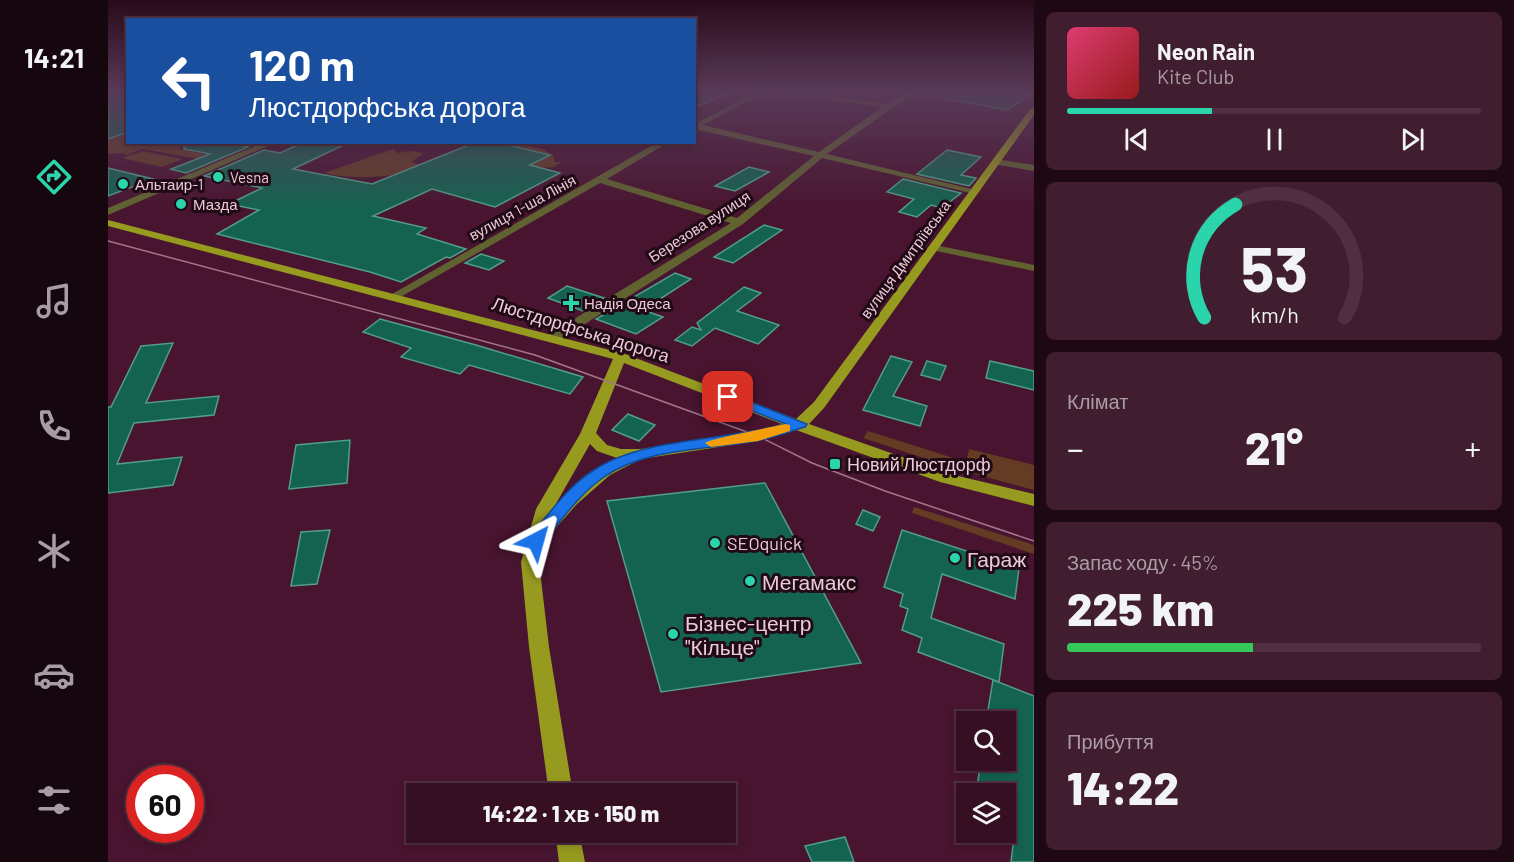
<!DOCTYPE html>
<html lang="uk">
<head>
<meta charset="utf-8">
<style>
	body { margin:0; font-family:Barlow,sans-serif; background:#411d30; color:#f1f3f6; height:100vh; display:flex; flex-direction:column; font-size:22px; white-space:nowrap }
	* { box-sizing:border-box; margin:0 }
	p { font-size:20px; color:#aa9ca6 }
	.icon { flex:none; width:33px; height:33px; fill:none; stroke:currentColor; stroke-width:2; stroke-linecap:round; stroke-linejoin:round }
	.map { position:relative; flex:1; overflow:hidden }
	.panel { display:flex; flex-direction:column; gap:12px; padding:12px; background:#1e0813; width:480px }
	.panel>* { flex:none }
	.hud { position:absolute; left:18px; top:18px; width:570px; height:126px; border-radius:0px; box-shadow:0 3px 9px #0003,0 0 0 2px #502f41; background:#1a4fa0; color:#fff; overflow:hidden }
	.controls { position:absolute; left:848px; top:711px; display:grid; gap:12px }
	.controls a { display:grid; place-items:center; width:60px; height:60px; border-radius:0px; background:#360f23; box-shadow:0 3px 9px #0003,0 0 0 2px #502f41; font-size:30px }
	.speed { position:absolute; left:18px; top:765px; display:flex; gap:12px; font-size:30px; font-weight:700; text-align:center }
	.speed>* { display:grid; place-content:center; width:78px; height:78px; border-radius:50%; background:#360f23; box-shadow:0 3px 9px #0003,0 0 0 2px #502f41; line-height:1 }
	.speed .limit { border:9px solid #d22; background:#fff; color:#111 }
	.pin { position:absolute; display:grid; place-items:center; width:51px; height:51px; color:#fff; margin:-26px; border-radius:12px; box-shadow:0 3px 9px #0006 }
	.me { position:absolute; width:66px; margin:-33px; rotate:39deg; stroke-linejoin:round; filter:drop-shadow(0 0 4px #0008) }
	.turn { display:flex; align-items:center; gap:21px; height:126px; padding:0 24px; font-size:27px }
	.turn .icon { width:78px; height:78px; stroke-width:2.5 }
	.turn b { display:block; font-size:42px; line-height:51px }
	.big { font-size:45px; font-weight:800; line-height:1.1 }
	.panel .widget { flex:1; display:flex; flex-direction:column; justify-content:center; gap:9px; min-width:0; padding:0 21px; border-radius:9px; background:#411d30 }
	.panel .dial { align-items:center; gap:0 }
	.dial svg { height:156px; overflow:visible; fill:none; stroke:#502f41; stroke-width:7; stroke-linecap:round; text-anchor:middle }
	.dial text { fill:#f1f3f6; stroke:none }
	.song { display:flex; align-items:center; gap:18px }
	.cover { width:72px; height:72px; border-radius:9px; background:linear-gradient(135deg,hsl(340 70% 55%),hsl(0 70% 35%)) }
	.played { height:6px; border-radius:3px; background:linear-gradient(90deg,#2ad5ac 35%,#502f41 35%) }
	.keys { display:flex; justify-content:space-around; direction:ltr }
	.heat { display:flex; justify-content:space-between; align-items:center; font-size:33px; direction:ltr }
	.charge { height:9px; border-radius:4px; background:linear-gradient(90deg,#34c759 45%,#502f41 0) }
	.trip { position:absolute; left:298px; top:783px; width:330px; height:60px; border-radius:0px; background:#360f23; box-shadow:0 3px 9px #0003,0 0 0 2px #502f41; font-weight:800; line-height:60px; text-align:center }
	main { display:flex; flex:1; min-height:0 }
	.tabs { display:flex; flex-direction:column; width:108px; justify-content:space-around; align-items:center; background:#16060e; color:#aa9ca6 }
	.tabs .icon { width:42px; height:42px }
	.tabs .on { color:#2ad5ac }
	.tabs b { font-size:27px; color:#f1f3f6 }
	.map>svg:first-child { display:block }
</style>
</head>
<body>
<main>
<nav class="tabs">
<b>14:21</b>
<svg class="icon on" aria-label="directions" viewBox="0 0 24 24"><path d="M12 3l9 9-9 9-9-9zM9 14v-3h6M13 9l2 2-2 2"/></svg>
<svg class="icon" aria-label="music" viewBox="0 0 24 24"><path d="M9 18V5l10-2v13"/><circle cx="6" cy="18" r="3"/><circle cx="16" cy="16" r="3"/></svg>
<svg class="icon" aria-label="phone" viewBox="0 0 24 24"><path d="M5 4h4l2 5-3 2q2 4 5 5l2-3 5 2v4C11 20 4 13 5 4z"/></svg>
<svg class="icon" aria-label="climate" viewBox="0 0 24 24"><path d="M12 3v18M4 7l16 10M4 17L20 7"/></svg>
<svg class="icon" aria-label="car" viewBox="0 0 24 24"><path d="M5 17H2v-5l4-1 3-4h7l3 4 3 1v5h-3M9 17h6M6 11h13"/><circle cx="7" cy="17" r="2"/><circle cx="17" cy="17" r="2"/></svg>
<svg class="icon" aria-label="filters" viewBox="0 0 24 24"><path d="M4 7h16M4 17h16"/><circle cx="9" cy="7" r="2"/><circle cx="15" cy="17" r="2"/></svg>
</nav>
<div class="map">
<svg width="926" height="862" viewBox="0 0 926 862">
	<rect width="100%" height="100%" fill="#48142f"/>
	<g fill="#643c24">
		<path d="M14,133h5l1,9 5,3v-2h25l4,2 -2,-2 26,1 -9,4 35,8 12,-5 10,2 -24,8 -67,-12 -17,6 -3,-2 -15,1v-17z"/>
		<path d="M387,143h30l-3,2 21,4 11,8v5h7l-7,5 -29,2 24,-14z"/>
		<path d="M285,149l5,4 12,-2 14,2 -13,9 16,5c-33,10 -69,14 -103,6z"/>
		<path d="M35,151l39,8 -20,8 -40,-9z"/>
		<path d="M760,431l98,31 3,-13 65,16v25l-74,-20 -97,-32z"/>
		<path d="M806,507l120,38v9l-122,-41z"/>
	</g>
	<g fill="#146350" stroke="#519f87" stroke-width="1.5">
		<path d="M0,91l20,4v37l-20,7z"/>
		<path d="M586,91h38l-38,17z"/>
		<path d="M833,91h93l-26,19 -68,-12z"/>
		<path d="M76,142h44l20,5 -62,26 -15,-4 39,-15 -26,-5z"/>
		<path d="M196,142h46l-57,27 79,15 104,-42h19l55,13 -20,10 30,8 -65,34 -63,-18 -59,27 53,12 -9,6 49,15 -16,9 -4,-1 -45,25 -31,-10 -153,-38 42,-24 -30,-6 33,-16 -58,-12 60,-26 16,3z"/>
		<path d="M839,150l34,7 -20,18 15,3 -7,8 -52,-12z"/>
		<path d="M641,167l20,5 -34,19 -20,-5z"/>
		<path d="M0,168l45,11 -45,17z"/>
		<path d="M795,179l58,14 -19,15 -11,-3 -14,12 -18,-5 15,-13 -27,-7z"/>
		<path d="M656,225l18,5 -49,33 -19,-6z"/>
		<path d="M373,254l23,7 -15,9 -24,-7z"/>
		<path d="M567,273l16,6 -48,31 20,7 -27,17 -40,-15z"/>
		<path d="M459,286l37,12 -21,13 -35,-13z"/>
		<path d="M636,287l17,6 -24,18 42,14 -21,19 -43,-16 -23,18 -17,-6 17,-13 9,3 -4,-7z"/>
		<path d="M272,319l96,26 107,32 -13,17 -101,-29 -9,9 -59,-17 10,-9 -48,-16z"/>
		<path d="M65,343l-27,60 73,-7 -5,19 -80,8 -17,41 65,-7 -9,28 -65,8v-86h3l30,-61z"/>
		<path d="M783,356l21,6 -19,34 34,10 -7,20 -57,-16z"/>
		<path d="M819,361l19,5 -6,14 -19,-5z"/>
		<path d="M882,361l44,10v19l-48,-12z"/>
		<path d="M520,414l27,11 -16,16 -27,-11z"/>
		<path d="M242,440l-3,43 -58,6 7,-44z"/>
		<path d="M657,483l96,180 -200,29 -54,-191z"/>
		<path d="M755,510l17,7 -7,14 -17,-7z"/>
		<path d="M222,530l-13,54 -26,2 10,-54z"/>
		<path d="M794,530l117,38 -4,31 -73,-25 -11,44 73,26 -5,38 -81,-30 4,-14 -20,-8 6,-21 -8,-3 3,-12 -19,-7z"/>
		<path d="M885,680l41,16v166h-23l6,-50 -12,-5v-13h-29l5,-34h24v-38h-19z"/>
		<path d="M737,837l9,25h-42l-7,-16z"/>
	</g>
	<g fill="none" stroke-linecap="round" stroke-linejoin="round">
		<g fill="#606330" fill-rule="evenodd">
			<path d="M652,91h7l-64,34 116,27 63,-45 -95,-14 -3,-2 103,13 23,-13h7l-90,63 153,37 -5,3 -153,-36 -79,66 -185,117h-10v-6l183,-112 -131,-40 -203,116h-8l-2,-2 271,-155h11l-62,37 130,39 77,-62 -120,-27v-5z"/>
			<path d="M157,142h12l-169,73v-7z"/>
			<path d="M888,159l38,6v6l-41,-7 -1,-2z"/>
			<path d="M827,245l99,20v6l-103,-21v-4z"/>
		</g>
		<g fill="#969a1f" fill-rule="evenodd">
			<path d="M923,108h3v7l-210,293 -15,16 141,50 84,20v12l-94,-24 -144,-52 -38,11 -117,18 -31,16 -33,29 -33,37 -5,21 10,85 24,147h-24l-20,-147 -8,-85 15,-53 44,-75 33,-75 -505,-133v-6l517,134 171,65 18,-17zM516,363l158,61 -25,7 -116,18h-20l-14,-4 -11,-12zM482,444l7,7 20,7 -30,18 -34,33z"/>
			<path d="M447,832h24l6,30h-26z"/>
		</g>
		<path stroke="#a2778b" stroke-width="1.5" d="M0,241l427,114 223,81 54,27 73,28 149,50"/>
	</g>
	<linearGradient id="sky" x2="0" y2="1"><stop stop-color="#280b1a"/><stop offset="0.43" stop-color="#583a58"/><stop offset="1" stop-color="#583a58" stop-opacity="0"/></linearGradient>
	<rect width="926" height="211" fill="url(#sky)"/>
	<path fill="#1a73e8" stroke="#114b97" stroke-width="1.5" d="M620,393l79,31 -2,3c-17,5 -33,11 -49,14 -50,9 -110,7 -152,36 -25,17 -44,45 -63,68h-11l-3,-4 3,-5c19,-22 38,-50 64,-66 50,-33 133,-29 192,-46l-62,-24 -2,-3z"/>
	<path fill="#f59e0b" d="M677,424l5,1v6l-32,10 -47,6 -6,-4c3,-4 68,-16 80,-19z"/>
	<g fill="#2ad5ac" stroke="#200a15" stroke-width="2">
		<circle cx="110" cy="177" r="6"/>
		<circle cx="15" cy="184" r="6"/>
		<circle cx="73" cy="204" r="6"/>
		<path d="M460 294h6v6h6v6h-6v6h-6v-6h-6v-6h6z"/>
		<rect x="721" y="458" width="12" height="12" rx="3"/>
		<circle cx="607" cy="543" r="6"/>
		<circle cx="847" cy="558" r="6"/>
		<circle cx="642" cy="581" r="6"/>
		<circle cx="565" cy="634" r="6"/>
	</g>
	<g text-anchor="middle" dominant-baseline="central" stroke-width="6" stroke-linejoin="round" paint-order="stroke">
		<g font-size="15" fill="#ecc9d7" stroke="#200a15" text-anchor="start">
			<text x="122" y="177">Vesna</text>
			<text x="27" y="184">Альтаир-1</text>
			<text x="85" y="204">Мазда</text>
			<text x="476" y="303">Надія Одеса</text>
		</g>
		<g font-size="15" fill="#ecc9d7" stroke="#200a15">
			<text transform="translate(414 207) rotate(-29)">вулиця 1-ша Лінія</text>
			<text transform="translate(591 226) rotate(-33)">Березова вулиця</text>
			<text transform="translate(797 259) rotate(-54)">вулиця Дмитріївська</text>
		</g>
		<g font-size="18" fill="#ecc9d7" stroke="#200a15">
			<text transform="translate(473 329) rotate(17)">Люстдорфська дорога</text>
		</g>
		<g font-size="18" fill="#ecc9d7" stroke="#200a15" text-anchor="start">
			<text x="739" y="464">Новий Люстдорф</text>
			<text x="619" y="543">SEOquick</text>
		</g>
		<g font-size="21" fill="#ecc9d7" stroke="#200a15" text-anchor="start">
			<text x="859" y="558">Гараж</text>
			<text x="654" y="581">Мегамакс</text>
			<text x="577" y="622">Бізнес-центр<tspan x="577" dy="24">"Кільце"</tspan></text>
		</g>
	</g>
</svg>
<div class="controls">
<a><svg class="icon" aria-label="search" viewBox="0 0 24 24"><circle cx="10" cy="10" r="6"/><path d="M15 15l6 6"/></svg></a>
<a><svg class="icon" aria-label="layers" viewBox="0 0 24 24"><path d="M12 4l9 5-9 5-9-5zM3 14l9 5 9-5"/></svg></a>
</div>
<div class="speed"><div class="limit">60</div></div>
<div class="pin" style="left:620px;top:397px;background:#d93025"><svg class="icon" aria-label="arrive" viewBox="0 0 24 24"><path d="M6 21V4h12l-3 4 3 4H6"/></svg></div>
<svg class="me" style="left:428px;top:541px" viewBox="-20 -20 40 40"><path d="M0-17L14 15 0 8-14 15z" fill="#1a73e8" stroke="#fff" stroke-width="4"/></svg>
<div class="trip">14:22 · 1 хв · 150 m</div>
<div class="hud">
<div class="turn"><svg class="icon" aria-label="left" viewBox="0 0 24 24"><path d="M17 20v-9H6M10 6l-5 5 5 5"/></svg><div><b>120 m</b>Люстдорфська дорога</div></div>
</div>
</div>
<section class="panel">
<div class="widget">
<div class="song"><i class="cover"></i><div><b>Neon Rain</b><p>Kite Club</p></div></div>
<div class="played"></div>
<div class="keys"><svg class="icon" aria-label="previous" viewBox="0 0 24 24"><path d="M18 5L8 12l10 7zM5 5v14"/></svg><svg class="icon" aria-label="pause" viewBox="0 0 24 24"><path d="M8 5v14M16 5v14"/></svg><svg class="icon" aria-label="next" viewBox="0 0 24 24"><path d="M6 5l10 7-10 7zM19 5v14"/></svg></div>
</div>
<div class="widget dial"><svg viewBox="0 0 100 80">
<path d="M14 69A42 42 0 1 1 86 69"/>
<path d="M14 69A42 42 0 0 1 30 11" stroke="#2ad5ac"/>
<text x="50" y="56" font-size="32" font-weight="700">53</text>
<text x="50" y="72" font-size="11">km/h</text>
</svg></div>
<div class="widget"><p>Клімат</p>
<div class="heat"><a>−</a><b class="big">21°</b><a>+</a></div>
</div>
<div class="widget"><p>Запас ходу · 45%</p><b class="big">225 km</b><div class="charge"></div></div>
<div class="widget"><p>Прибуття</p><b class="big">14:22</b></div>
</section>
</main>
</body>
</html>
